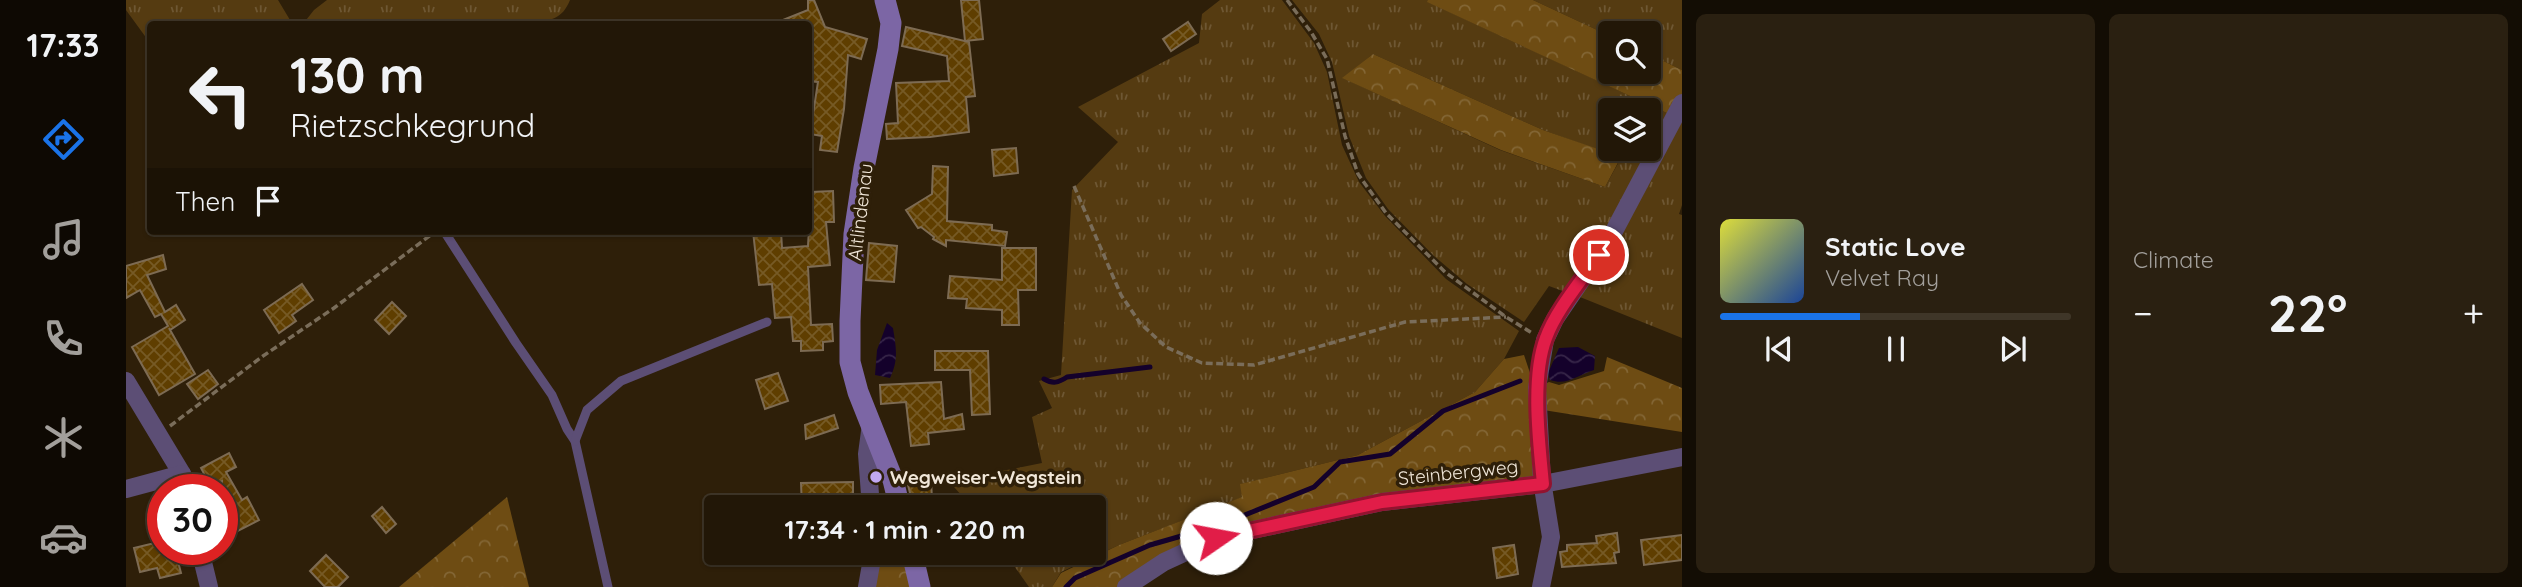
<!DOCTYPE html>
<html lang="en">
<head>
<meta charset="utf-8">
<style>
	body { margin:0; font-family:Quicksand,sans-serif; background:#2a2011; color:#f1f3f6; height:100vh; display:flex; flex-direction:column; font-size:26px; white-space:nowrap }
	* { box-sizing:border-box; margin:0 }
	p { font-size:23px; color:#a29f9b }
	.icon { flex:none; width:38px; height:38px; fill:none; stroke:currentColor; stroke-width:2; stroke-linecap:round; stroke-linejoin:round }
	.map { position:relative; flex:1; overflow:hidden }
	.panel { display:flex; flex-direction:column; gap:14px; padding:14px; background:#130d04; width:840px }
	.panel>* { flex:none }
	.hud { position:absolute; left:21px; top:21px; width:665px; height:214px; border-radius:7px; box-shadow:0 2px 5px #0004,0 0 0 2px #3f3628; background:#221707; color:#f1f3f6; overflow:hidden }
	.buttons { position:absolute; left:1472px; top:21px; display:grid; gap:14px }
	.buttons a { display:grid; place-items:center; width:63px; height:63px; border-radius:7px; background:#221707; box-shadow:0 2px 5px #0004,0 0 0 2px #3f3628; font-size:35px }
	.speed { position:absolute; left:21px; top:474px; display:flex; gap:14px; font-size:35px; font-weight:700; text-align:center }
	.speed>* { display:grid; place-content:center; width:91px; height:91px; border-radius:50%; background:#221707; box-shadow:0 2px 5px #0004,0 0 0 2px #3f3628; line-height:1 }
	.speed .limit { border:10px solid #d22; background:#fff; color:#111 }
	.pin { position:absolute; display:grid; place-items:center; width:60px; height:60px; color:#fff; margin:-30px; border:4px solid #fff; border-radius:50%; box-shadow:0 2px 7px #0007 }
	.me { position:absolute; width:77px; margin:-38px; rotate:78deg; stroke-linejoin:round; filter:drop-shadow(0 0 5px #0008) }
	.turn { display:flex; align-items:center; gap:24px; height:147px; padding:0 28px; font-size:32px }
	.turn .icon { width:91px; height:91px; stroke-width:2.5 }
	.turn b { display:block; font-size:49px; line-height:60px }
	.then { display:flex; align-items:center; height:66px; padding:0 28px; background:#0003; gap:14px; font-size:26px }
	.big { font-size:52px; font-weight:800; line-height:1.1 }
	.panel .tile { flex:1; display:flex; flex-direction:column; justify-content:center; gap:10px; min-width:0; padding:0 24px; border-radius:10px; background:#2a2011 }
	.song { display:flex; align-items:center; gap:21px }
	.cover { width:84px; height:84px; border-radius:10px; background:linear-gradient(135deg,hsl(60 70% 55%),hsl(220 70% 35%)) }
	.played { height:7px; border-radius:4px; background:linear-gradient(90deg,#1a73e8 40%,#3f3628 40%) }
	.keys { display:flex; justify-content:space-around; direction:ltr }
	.heat { display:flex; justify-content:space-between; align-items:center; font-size:38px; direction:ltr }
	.panel .tiles { flex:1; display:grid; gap:14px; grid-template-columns:repeat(2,1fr) }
	.trip { position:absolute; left:578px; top:495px; width:402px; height:70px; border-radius:7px; background:#221707; box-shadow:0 2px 5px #0004,0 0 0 2px #3f3628; font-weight:800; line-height:70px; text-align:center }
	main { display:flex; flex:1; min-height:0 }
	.tab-bar { display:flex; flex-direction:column; width:126px; justify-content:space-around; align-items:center; background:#0e0903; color:#a29f9b }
	.tab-bar .icon { width:49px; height:49px }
	.tab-bar .selected { color:#1a73e8 }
	.tab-bar b { font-size:32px; color:#f1f3f6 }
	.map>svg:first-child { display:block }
</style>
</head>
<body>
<main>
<nav class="tab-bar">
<b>17:33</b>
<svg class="icon selected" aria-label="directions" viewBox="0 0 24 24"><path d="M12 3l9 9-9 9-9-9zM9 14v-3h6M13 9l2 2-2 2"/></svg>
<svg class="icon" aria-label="music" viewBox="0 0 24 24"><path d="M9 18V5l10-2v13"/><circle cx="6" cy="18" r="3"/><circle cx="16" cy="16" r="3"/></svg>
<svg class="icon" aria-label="phone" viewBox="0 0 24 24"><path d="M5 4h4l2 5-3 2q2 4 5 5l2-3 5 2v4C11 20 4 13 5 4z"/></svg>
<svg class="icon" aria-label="climate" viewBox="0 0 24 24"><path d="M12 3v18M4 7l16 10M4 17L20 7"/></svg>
<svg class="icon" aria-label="car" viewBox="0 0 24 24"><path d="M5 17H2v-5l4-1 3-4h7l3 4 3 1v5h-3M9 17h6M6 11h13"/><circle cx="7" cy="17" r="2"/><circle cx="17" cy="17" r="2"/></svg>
</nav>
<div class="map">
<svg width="1556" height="587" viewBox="0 0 1556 587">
	<defs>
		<pattern id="grass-tufts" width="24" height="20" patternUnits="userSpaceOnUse" patternTransform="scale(1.75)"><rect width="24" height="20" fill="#553b11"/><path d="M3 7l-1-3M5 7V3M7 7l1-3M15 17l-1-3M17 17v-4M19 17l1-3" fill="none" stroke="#6e5733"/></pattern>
		<pattern id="forest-crowns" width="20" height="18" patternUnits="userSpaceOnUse" patternTransform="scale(1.75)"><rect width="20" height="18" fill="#6e4c13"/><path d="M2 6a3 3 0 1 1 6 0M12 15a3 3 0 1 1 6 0" fill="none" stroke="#836635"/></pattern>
		<pattern id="water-waves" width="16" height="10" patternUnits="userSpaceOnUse" patternTransform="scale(1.75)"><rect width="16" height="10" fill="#14012b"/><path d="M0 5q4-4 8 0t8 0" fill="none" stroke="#372649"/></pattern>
		<pattern id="building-cross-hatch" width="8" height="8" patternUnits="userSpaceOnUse" patternTransform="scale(1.75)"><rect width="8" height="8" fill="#5f3e00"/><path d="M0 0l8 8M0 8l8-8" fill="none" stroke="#765a25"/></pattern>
	</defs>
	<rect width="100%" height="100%" fill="#2e1f09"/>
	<g fill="url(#grass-tufts)" fill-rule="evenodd">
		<path d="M0,0h152l12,20 -6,4h-134v19l-24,-33z"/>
		<path d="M201,0h243c-8,20 -20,20 -39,24h-228l11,-14z"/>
		<path d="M1094,0h62l32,43 13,29 15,73 17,37 26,34 61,63 73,52 -15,28 -29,33 -117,63 -117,29 2,13 -124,48 -58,27 -9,15h-23l-24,-34h89v-45l-122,-1 -18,-20 43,-15 45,-9 -10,-46 20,-9 -13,-27 22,-6 11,-185 46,-48 -40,-35 121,-64 3,-29z"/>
		<path d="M1166,0h136v2l241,112 -51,102 -50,77 -19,-7 -25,36 -57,-38 -33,-28 -46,-47 -22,-31 -17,-42 -17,-74 -13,-28zM1247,54l170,76 78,28 -16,29 -105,-37 -157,-72zM1484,110h38v39h-38z"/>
		<path d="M1407,0h149v70l-33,-16 -1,-21h-38v3z"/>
		<path d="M1556,121v84l-3,9 3,1v123l-102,-41 60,-98z"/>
	</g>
	<g fill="url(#forest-crowns)">
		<path d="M1302,0h105l77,36v36h38l1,-18 33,16v50l-255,-118z"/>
		<path d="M1247,54l170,76 78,27 -16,30 -104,-37 -159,-72z"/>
		<path d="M1398,355l11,33 14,-6 10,3 45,-14 3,-14 75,31v44l-145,-23 4,74 -326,52 -86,52h-77l9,-14 58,-28 123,-48 -2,-13 118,-29 117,-63 29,-33z"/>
		<path d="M381,497l22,90h-130z"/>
		<path d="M755,553h24l8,34h-39z"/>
	</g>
	<g fill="url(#water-waves)">
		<path d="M761,323l6,5c3,19 6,32 -3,50l-15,-3 2,-25z"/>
		<path d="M1452,347l17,9 -1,14c-16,5 -27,16 -44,10l-2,-7 11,-25z"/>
	</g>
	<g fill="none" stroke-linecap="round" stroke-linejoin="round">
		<g stroke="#14012b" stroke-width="5">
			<path d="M918,379c9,5 14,4 23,-2l83,-10"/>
			<path d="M940,587l9,-9 75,-33 70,-20 94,-38 26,-25 50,-8 53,-43 77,-30"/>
		</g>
	</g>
	<g fill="url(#building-cross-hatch)" stroke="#7d6b53" stroke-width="2">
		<path d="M682,0h6l11,27 42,12 -6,20 -13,-4 -4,54 -7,43 -17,-2 2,-14 -12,-2 8,-52 -10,-1v-57h-35l35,-14z"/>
		<path d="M835,0h18l4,39 -18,2z"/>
		<path d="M1062,22l8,12 -25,17 -8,-12z"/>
		<path d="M780,27l63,15 6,54 -9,1 3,35 -39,5 -43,2 -1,-15 12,-1 -2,-40 53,-2 -2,-25 -45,-10z"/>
		<path d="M890,148l2,25 -24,3 -2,-26z"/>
		<path d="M807,166l15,1 -1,54 45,4v5l15,2 -2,14 -59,-6v6l-13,-7 1,-2 -13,-10 -3,1 -12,-18 26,-16z"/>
		<path d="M707,191l1,31h-8l4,43 -22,2 3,58 21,-1 1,17 -10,1v8l-22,1v-10h-8l-2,-24 -16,1 -3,-34 -13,1 -6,-54h28l1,17 26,-2 3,-54z"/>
		<path d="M743,243l28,3 -3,36 -28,-2z"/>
		<path d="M876,248h34v42h-18l1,35h-17v-15l-36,-2 1,-9 -19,-1 2,-22 52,4z"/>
		<path d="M37,255l3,14 -19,6 18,37 11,-7 9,15 -15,10 -1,-2 26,46 -36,21 -27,-48 36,-21 -7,-12 -6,3 -15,-27 -14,8v-32z"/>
		<path d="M176,284l11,16 -21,15 4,6 -17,12 -15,-23z"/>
		<path d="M266,302l14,14 -17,18 -14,-14z"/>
		<path d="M809,351h53l2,63 -18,1 -2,-45h-35z"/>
		<path d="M82,370l10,14 -20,15 -11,-15z"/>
		<path d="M652,373l10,28 -23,8 -9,-29z"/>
		<path d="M815,382l3,37 18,-5 2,15 -36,4 1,11 -18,2 -5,-44 -25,2 -1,-19z"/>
		<path d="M708,415l4,13 -32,11 -1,-14z"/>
		<path d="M103,453l7,14 -10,5 16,28 5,-3 12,23 -31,16 -6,-11v-44l-11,6 -10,-19z"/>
		<path d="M805,479l1,21 -20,1 -5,-20z"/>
		<path d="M727,482v17l-34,1v8h-17l-1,-25z"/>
		<path d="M256,507l14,17 -10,9 -14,-17z"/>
		<path d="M1491,533l2,19 -5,1 2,10 -54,4 -2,-15 7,-1v-6l30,-2 -1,-7z"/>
		<path d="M1556,535v25l-38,5 -3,-25z"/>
		<path d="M37,541v9h12l6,23 -21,5 -3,-10 -17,4 -6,-24z"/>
		<path d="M1388,545l4,29 -21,4 -4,-30z"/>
		<path d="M200,555l22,22 -10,10h-13l-15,-16z"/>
	</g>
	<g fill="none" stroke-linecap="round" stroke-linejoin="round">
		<g stroke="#7a6d5a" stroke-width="3.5" stroke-dasharray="7 3.5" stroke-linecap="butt">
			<path d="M1161,0l24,32 16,27 18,77 13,38 28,39 59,59 61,45 26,16"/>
			<path d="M948,186l47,109 19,28 26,24 36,16 52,2 151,-43 101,-5"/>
			<path d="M44,426l93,-70 71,-48 98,-74"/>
		</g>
		<g stroke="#5c4e75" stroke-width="9">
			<path d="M318,231l72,112 36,52 15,34 8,12 33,146"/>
			<path d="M449,441l12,-31 34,-29 146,-59"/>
		</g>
		<g stroke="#5c4e75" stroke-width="18">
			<path d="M0,381l56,93 4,16"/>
			<path d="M745,424l-4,30 4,54"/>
			<path d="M0,489l56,-15"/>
			<path d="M74,550l9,37"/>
			<path d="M741,587l6,-34"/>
			<path d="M1000,587l38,-25 52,-24 166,-36 161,-18 139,-27"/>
			<path d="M1415,587l10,-50 -9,-56 -5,-93 8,-48 10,-21 57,-84 70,-132"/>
		</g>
		<g stroke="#7c66a5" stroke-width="21">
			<path d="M759,0l6,23 -3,26 -24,119 -10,66 -4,87v41l8,30 35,88 7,28"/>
			<path d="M786,553l8,34"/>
		</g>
	</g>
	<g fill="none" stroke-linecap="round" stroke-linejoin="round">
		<g stroke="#92132f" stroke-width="18">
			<path id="route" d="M1090,538l166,-36 161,-18c-4,-42 -12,-107 3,-146 10,-28 36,-58 53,-83"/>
		</g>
		<use href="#route" stroke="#e11d48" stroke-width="12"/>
	</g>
	<circle fill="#c1a8f3" stroke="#2e1f09" stroke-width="2.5" cx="750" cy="477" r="7"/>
	<g text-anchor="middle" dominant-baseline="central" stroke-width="7" stroke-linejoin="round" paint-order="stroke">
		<g font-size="19" fill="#f1e7d9" stroke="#2e1f09">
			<text transform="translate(734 212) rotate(-83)">Altlindenau</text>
			<text transform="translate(1332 472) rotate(-6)">Steinbergweg</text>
		</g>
		<g font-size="19" font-weight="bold" fill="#f1e7d9" stroke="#2e1f09" text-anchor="start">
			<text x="764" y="477">Wegweiser-Wegstein</text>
		</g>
	</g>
</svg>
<div class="buttons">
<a><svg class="icon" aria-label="search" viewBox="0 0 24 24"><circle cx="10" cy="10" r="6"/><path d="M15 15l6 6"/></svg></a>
<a><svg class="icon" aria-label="layers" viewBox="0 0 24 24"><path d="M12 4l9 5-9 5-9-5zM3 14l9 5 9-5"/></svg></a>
</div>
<div class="speed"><div class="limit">30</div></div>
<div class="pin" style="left:1473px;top:255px;background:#d93025"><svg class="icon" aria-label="arrive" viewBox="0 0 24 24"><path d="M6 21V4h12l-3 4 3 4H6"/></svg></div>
<svg class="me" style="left:1090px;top:538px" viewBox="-20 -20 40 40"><circle r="19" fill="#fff"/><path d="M0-13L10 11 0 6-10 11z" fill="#e11d48"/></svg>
<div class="trip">17:34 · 1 min · 220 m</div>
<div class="hud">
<div class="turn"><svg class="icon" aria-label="left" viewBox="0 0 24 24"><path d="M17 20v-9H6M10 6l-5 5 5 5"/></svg><div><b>130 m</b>Rietzschkegrund</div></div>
<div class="then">Then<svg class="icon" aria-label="arrive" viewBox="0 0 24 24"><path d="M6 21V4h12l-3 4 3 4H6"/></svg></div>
</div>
</div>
<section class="panel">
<div class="tiles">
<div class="tile">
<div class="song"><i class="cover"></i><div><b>Static Love</b><p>Velvet Ray</p></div></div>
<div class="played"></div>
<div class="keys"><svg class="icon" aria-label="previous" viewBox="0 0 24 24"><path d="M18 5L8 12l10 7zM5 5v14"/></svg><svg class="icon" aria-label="pause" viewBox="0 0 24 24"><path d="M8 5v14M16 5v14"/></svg><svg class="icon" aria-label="next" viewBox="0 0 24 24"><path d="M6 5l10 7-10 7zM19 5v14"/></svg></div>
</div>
<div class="tile"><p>Climate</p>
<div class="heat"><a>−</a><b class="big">22°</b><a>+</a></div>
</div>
</div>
</section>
</main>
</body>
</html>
